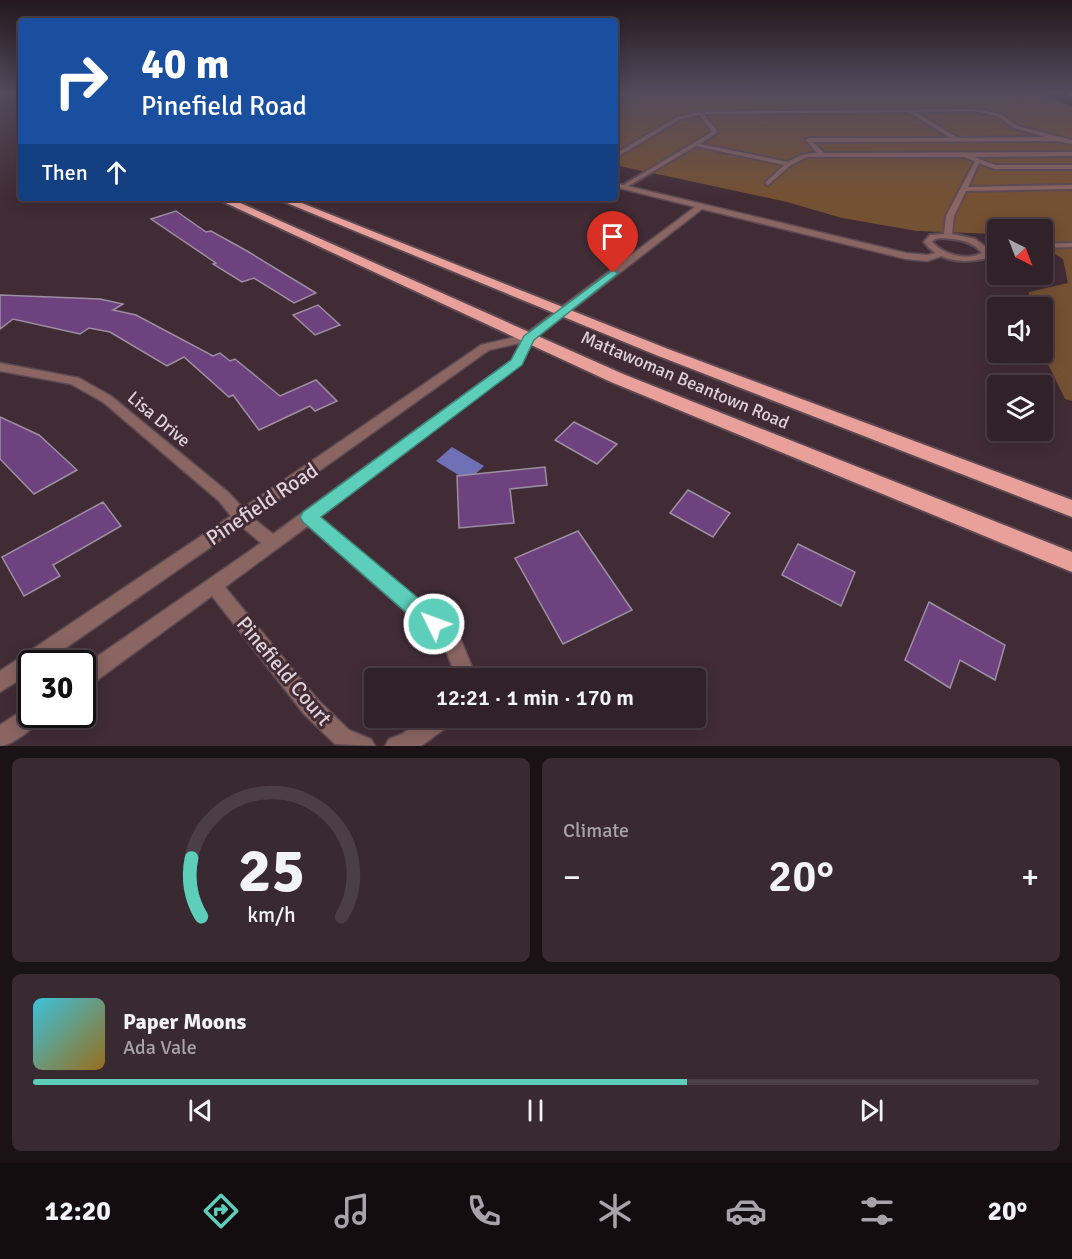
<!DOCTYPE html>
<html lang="en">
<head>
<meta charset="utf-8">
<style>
	body { margin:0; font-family:Signika,sans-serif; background:#392930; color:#f1f3f6; height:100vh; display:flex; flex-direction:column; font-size:22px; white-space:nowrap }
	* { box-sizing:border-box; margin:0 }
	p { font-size:20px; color:#a8a3a8 }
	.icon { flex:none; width:33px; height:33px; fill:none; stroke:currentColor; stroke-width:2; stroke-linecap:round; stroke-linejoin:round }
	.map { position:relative; height:746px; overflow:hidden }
	.sheet { display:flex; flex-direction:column; gap:12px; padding:12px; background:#1b1216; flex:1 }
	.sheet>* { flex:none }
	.top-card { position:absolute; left:18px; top:18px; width:600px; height:183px; border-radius:6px; box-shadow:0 3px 15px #0003,0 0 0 2px #4c3e45; background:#1a4fa0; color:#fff; overflow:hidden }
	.needle { width:39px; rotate:138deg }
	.controls { position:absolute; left:987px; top:219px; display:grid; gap:12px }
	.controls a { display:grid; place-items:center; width:66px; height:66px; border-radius:6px; background:#312128; box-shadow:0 3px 15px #0003,0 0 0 2px #4c3e45; font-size:30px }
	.speed { position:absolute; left:18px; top:650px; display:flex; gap:12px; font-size:30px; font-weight:700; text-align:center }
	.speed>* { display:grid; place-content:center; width:78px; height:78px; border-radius:50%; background:#312128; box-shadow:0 3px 15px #0003,0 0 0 2px #4c3e45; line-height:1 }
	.speed .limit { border:3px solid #111; border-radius:9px; background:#fff; color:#111 }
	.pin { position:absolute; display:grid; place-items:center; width:51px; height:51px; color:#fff; margin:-62px -26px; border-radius:50% 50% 50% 0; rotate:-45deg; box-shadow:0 0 6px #0007 }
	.pin .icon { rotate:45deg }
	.me { position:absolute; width:66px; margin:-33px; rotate:312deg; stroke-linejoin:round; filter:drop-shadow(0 0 4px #0008) }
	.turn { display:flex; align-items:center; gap:21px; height:126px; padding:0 24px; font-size:27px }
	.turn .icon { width:78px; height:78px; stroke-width:2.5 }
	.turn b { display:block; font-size:42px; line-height:51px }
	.then { display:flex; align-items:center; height:57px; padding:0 24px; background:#0003; gap:12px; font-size:22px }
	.big { font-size:45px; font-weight:600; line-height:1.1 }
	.sheet .tile { flex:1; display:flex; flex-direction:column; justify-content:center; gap:9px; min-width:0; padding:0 21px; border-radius:9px; background:#392930 }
	.sheet .dial { align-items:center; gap:0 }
	.dial svg { height:156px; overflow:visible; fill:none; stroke:#4c3e45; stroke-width:7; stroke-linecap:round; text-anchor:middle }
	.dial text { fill:#f1f3f6; stroke:none }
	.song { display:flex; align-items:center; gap:18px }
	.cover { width:72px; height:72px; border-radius:9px; background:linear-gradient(135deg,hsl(190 70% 55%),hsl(40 70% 35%)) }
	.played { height:6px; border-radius:3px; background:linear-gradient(90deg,#5cceba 65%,#4c3e45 65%) }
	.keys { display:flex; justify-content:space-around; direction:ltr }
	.heat { display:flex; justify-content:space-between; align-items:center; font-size:33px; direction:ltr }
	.sheet .tiles { flex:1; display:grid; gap:12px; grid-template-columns:1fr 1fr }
	.tile:last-child { grid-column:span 2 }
	.trip { position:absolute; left:364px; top:668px; width:342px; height:60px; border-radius:6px; background:#312128; box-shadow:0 3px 15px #0003,0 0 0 2px #4c3e45; font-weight:600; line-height:60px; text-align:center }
	.tab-bar { display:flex; height:96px; justify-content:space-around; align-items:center; background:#140d10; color:#a8a3a8 }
	.tab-bar .icon { width:42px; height:42px }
	.tab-bar .selected { color:#5cceba }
	.tab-bar b { font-size:27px; color:#f1f3f6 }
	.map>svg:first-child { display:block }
</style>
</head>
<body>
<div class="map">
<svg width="1072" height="746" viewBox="0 0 1072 746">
	<rect width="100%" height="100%" fill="#412c36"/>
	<path fill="#755133" d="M615,93h424l33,13v295l-7,-2 -17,-35 -16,-11 10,-1v-44l-15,-1 2,-15 39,-9 -5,-24 -20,-12 -1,-17h-44l-1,4 -80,-3 -75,-13 -55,-16 -172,-37z"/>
	<path fill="#7070b6" d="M452,447l32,19 -16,15 -32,-20z"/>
	<g fill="#6e427e" stroke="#9d8ea2" stroke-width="1.5">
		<path d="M176,211l30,21 5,-1 36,20 69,42 -22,10 -40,-25 -12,4 -29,-18 3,-1 -65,-44z"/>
		<path d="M0,295l100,4 23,5 -10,6 23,5 77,41 7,-3 10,8 5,-2 45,37 36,-16 21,21 -22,10 -5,-5 -51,24 -26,-35 -4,2 -45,-40 -17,9 -57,-34 -21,-4 -9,6 -67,-15 -13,10z"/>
		<path d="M318,305l22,20 -25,10 -22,-20z"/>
		<path d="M0,417l39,18 38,35 -43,24 -34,-35z"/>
		<path d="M574,422l43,22 -20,20 -42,-24z"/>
		<path d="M545,467l2,18 -37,4 4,34 -55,5 -2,-52z"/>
		<path d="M688,490l42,23 -17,24 -43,-24z"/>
		<path d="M103,502l18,24 -68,39 7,11 -36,20 -22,-39z"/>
		<path d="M578,531l54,79 -69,34 -48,-86z"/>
		<path d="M798,544l57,28 -14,34 -59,-31z"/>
		<path d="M929,602l76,43 -10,35 -35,-20 -10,28 -45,-28z"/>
	</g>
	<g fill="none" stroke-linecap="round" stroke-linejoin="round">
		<g stroke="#5d4a53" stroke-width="4">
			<g id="service">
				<path d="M974,109l27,5 17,12 54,14v4l-16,-3 -243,1 11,11 248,-1v4l-98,1 21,8h77v4h-78l-15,-6 -11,24 104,-2v4l-106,2 -12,25 -2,18 23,5 11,8 12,-1v4l-9,2 -2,6c-23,6 -48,4 -63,-16l6,-7 14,-1 2,-18 29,-55 -11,-4h-157l-16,8 -23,20 -2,-1v-2l18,-17 -88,-19 -71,42 -5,-1 92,-55 -13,-17 -18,4 -64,38 -2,1v-4l62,-37 23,-5zM974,111l23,5 17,12 31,9 -87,1 -42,-26zM909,112l41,26h-141l-3,2 11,13c-12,0 -19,3 -29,9l-88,-18 18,-12 -14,-18zM940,238c16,1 32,2 42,15 -15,8 -38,2 -50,-11l3,-3z"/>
				<path d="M1072,243v4l-30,1v-4z"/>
			</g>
		</g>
		<g stroke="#5d4a53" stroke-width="3">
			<g id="minor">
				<path d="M615,183l291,70 21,2 16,-4 5,3 -21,7 -21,-2 -204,-50 -169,131 -12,24 -201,153 138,116 15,36 -1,9h-20l1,-9 -9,-24 -136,-119 -83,61 93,113 31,30 22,9 4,7 -40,-2 -31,-30 -92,-118 -123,90 -7,2v-21l179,-124 -20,-17 -197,137h-12v9l-32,20v-21l231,-155 -12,-15 -116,-99 -32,-18 -71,-13v-8l79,15 32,18 118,97 14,15 238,-163 43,-10 171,-128 -80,-20zM520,343l-8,17 -239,174 -20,-16 236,-168z"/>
				<path d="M32,704v10h11c-4,11 -31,32 -43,32v-21z"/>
				<path d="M427,717h27l-3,7 -30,22h-36l4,-7 13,-5z"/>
			</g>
		</g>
		<g stroke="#5d4a53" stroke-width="4">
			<g id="trunk">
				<path d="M215,198h14l394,176 449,178v20l-461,-190z"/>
				<path d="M275,198h14l379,151 404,151v17l-416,-162z"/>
			</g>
		</g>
		<use href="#service" fill="#8a6562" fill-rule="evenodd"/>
		<use href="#minor" fill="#8a6562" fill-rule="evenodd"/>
		<use href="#trunk" fill="#e9a09a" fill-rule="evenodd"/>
		<path stroke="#bcacb3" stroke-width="2" stroke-dasharray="6 3" stroke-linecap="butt" d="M1067,93l5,2"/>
	</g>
	<linearGradient id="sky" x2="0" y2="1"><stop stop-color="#24181e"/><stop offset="0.47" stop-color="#544b5d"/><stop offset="1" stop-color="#544b5d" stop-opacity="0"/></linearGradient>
	<rect width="1072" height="198" fill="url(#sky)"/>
	<path fill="#5cceba" stroke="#3c8679" stroke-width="1.5" d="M613,270l5,3 -2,2 -82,65 -12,25 -201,152 120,100 3,7 -3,6 -7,3 -8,-3 -123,-108 -3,-5 3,-5 208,-152 13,-24z"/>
	<g text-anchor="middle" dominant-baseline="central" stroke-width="6" stroke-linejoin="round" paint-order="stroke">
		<g font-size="18" fill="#dfd1d7" stroke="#412c36">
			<text transform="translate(685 380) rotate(23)">Mattawoman Beantown Road</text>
			<text transform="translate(159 419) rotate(40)">Lisa Drive</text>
		</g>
		<g font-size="21" fill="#dfd1d7" stroke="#412c36">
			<text transform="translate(262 504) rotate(-34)">Pinefield Road</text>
			<text transform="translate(284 671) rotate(50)">Pinefield Court</text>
		</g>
	</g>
</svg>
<div class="controls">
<a><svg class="needle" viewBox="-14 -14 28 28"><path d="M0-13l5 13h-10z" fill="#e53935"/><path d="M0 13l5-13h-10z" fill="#a8a3a8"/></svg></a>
<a><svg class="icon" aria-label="sound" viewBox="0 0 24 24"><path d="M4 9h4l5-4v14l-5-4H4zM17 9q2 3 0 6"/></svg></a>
<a><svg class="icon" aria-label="layers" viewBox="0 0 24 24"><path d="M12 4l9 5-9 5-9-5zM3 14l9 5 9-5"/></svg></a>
</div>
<div class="speed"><div class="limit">30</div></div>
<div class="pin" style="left:613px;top:273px;background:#d93025"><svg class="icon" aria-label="arrive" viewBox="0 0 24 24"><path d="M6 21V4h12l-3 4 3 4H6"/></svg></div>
<svg class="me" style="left:434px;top:624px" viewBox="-20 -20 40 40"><circle r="17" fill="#5cceba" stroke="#fff" stroke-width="3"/><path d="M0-11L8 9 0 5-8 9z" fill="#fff"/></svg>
<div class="trip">12:21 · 1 min · 170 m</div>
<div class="top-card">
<div class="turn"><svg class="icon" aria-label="right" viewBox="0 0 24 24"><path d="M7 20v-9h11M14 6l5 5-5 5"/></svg><div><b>40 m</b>Pinefield Road</div></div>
<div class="then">Then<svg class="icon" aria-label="ahead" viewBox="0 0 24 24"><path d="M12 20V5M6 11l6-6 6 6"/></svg></div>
</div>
</div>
<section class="sheet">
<div class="tiles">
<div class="tile dial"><svg viewBox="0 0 100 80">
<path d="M14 69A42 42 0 1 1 86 69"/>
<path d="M14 69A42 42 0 0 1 9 39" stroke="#5cceba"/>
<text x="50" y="56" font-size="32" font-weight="700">25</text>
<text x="50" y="72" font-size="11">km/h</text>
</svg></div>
<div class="tile"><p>Climate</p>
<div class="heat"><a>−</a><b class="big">20°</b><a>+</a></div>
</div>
<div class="tile">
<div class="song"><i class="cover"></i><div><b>Paper Moons</b><p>Ada Vale</p></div></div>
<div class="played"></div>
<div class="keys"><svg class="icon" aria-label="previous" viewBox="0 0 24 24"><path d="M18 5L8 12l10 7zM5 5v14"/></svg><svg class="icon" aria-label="pause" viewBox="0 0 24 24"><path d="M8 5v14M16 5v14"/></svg><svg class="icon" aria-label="next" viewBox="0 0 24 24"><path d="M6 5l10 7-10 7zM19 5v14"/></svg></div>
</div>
</div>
</section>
<nav class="tab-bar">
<b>12:20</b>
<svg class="icon selected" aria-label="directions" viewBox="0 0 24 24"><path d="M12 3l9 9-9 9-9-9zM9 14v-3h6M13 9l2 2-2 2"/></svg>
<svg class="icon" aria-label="music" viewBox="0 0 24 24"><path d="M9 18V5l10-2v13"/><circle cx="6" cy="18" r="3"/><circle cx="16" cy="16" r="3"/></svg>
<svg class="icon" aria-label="phone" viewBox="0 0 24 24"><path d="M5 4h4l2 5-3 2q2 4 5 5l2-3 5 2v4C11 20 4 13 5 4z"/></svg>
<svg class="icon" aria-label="climate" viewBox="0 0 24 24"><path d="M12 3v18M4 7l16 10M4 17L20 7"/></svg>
<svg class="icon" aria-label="car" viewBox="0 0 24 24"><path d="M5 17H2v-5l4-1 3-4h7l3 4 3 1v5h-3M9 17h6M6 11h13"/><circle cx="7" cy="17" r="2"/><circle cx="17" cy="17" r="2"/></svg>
<svg class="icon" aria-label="filters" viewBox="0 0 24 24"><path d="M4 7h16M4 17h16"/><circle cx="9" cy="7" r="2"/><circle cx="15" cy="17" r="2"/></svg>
<b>20°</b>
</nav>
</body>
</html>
